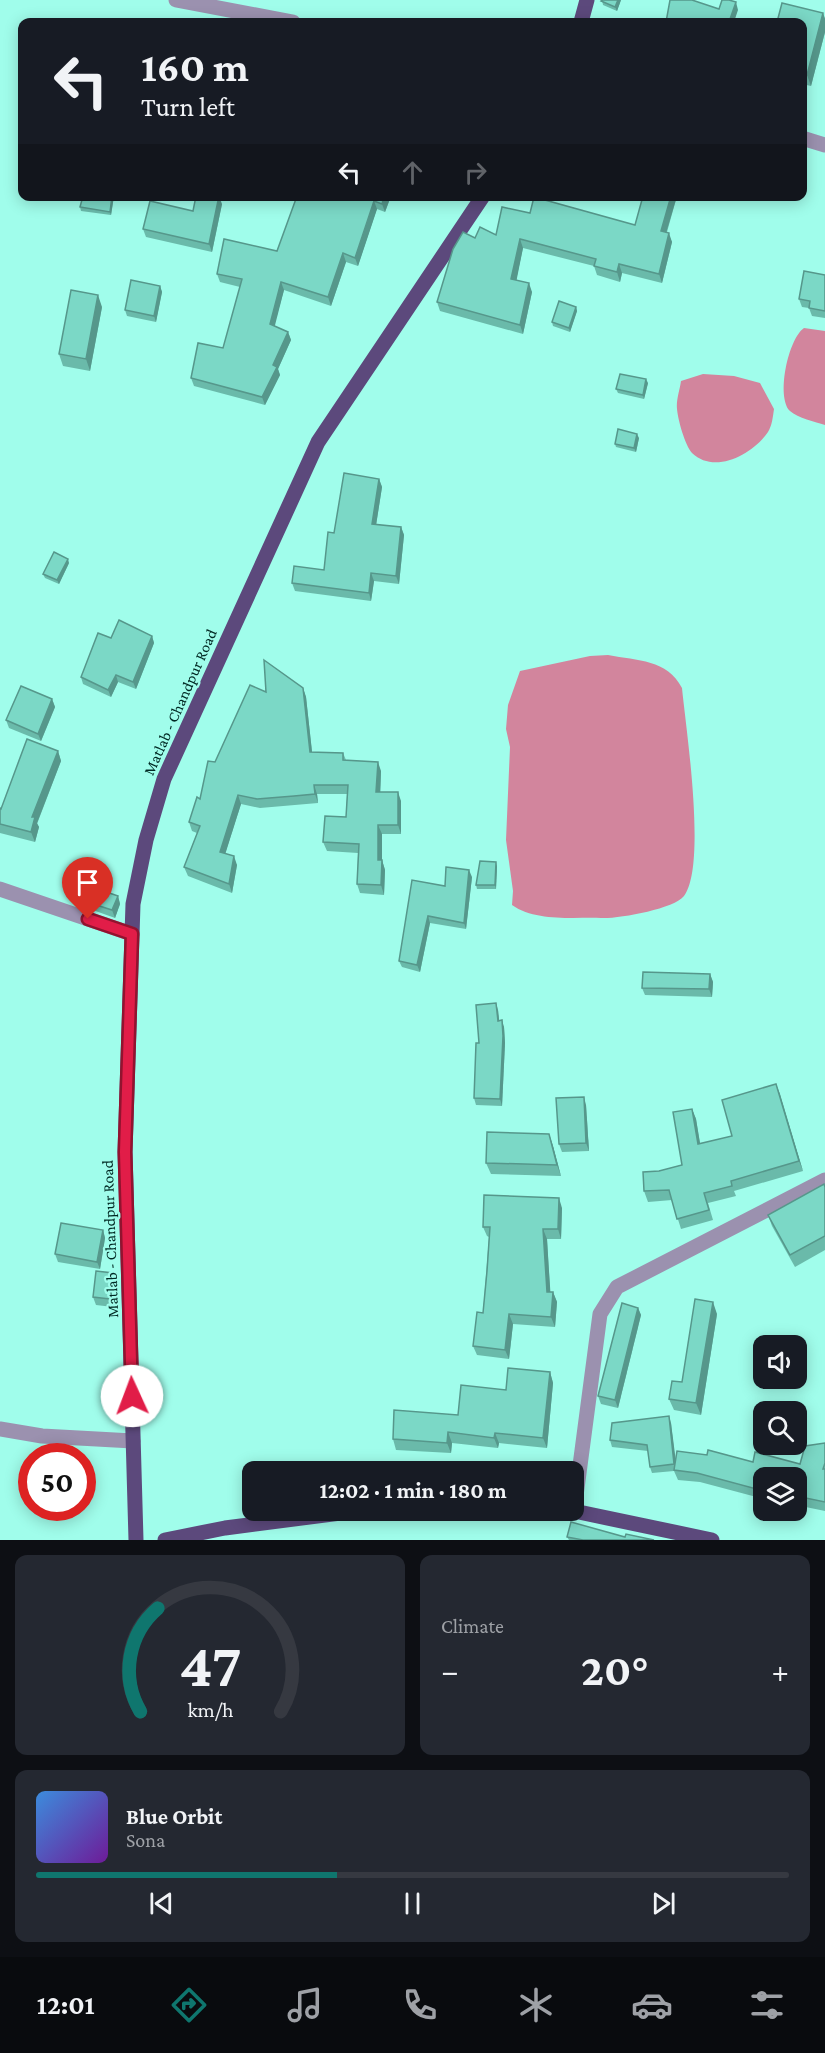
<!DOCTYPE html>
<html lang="en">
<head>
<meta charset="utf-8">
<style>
	body { margin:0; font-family:"Crimson Pro",serif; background:#242831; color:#f1f3f6; height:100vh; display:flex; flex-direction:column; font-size:22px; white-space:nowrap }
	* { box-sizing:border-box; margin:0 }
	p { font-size:20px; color:#9ea1a6 }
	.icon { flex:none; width:33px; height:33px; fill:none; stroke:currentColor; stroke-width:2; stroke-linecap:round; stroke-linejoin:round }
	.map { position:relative; height:1540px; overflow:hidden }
	.side { display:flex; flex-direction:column; gap:15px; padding:15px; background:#0d0f14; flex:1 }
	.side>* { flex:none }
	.hud { position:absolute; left:18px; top:18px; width:789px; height:183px; border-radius:12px; box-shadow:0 3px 15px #0003; background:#171b24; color:#f1f3f6; overflow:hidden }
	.controls { position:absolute; left:753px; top:1335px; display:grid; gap:12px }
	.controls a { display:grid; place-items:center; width:54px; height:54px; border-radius:12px; background:#171b24; box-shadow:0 3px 15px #0003; font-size:30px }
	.speed { position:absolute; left:18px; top:1443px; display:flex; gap:12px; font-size:30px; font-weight:700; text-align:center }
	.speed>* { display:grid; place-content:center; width:78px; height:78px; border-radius:50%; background:#171b24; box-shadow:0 3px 15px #0003; line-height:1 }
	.speed .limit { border:9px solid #d22; background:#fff; color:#111 }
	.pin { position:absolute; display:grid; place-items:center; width:51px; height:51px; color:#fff; margin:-62px -26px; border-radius:50% 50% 50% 0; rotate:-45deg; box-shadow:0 0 6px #0007 }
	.pin .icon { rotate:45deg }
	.me { position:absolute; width:66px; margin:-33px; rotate:358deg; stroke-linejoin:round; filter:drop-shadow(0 0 4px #0008) }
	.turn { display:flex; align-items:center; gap:21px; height:126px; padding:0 24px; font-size:27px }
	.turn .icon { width:78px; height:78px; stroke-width:2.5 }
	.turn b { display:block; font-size:42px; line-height:51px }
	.lanes { display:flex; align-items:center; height:57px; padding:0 24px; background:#0003; justify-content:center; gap:30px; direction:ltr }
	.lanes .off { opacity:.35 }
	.big { font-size:45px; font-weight:700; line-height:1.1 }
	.side .widget { flex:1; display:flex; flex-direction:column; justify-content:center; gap:9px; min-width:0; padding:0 21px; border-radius:12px; background:#242831 }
	.side .dial { align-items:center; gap:0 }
	.dial svg { height:156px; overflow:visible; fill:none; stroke:#363941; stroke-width:7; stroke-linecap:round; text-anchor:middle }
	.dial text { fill:#f1f3f6; stroke:none }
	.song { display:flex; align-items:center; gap:18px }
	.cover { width:72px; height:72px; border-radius:9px; background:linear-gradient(135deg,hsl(210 70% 55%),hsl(280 70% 35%)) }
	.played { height:6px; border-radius:3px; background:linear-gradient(90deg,#0f766e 40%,#363941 40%) }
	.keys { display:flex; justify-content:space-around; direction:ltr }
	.heat { display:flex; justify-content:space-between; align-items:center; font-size:33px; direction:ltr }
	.side .tiles { flex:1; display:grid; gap:15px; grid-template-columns:1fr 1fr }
	.widget:last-child { grid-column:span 2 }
	.trip { position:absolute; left:242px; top:1461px; width:342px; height:60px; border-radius:12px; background:#171b24; box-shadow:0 3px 15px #0003; font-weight:700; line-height:60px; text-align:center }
	.dock { display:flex; height:96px; justify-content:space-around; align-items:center; background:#090b0e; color:#9ea1a6 }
	.dock .icon { width:42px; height:42px }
	.dock .selected { color:#0f766e }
	.dock b { font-size:27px; color:#f1f3f6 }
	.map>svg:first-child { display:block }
</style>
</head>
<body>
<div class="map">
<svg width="825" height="1540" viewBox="0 0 825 1540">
	<rect width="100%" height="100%" fill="#a0fdeb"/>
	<g fill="#d2859d">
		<path d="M804,328l21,3v94c-10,-3 -27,-7 -35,-14 -14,-14 -2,-72 14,-83z"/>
		<path d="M703,374l31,2 26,7 14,26c-1,7 -2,17 -6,23 -15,22 -53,43 -76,21 -7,-8 -14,-33 -15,-44 -1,-9 3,-20 4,-28z"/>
		<path d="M608,655c30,6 59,4 74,33 4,41 25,177 2,208 -10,13 -66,23 -83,22 -27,-1 -65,4 -89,-13l1,-14 -7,-51 4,-93 -4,-18 2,-24 12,-34 70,-15z"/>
	</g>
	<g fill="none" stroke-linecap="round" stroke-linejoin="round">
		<g stroke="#9b91af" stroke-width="15">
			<path d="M176,0l117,22"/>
			<path d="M802,138l23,7"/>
			<path d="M0,889l132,45"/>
			<path d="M0,1429l42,7 91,5"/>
			<path d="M574,1511l26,-197 17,-27 208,-107"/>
		</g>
		<g stroke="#5c497c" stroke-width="15">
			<path d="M581,22l6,-22"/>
			<path d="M136,1540l-11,-388 8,-248 13,-64 18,-61 154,-337 165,-246"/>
			<path d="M165,1540l60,-12 131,-17h218l138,29"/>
		</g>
	</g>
	<g fill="#6abaaa">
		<path d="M602,0h19l-4,11 -14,-6z"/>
		<path d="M823,13l2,6v13l-14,54 -9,-2v-62z"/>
		<path d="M114,196l-3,19 -30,-4 -1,-4z"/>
		<path d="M297,196h94l-6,16 -8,-3 -19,57 -12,-4 -15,44 -47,-16 -10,36 14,6 3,8 -13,29 2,6 -15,30 -71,-19 -3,-8 32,-30 17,-61 -20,-5 -3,-8 60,-23z"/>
		<path d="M643,196h34l-10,36 5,10 -10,41 -40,-10 -2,9 -23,-7 -3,-9 -71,-18 -7,32 16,12 -9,42 -83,-23 -3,-9 38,-64 21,-3 34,-22 105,12z"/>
		<path d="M222,204l-10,48 -66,-15 -3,-8 50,-18z"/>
		<path d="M825,275v43l-13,-2 -3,-8 -7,-1 -3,-8z"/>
		<path d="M160,286l2,6 -6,30 -29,-6 -2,-6z"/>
		<path d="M102,307l-12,64 -27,-5 -4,-12z"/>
		<path d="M576,307l1,4 -7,21 -17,-6 -1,-4z"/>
		<path d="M648,383l-4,16 -26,-6 -2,-4z"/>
		<path d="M639,438l-3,14 -20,-5 -1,-3z"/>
		<path d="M379,479l3,8 -6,38 25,2 3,8 -5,49 -25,-3 -3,20 -76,-10 -3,-8 32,-13 10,-37z"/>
		<path d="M69,563l-10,21 -14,-6 -2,-4z"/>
		<path d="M152,636l2,7 -18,46 -18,-7 -7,15 -28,-13 -2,-7 30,-39z"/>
		<path d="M303,688l3,9 6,55 31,1 3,7 35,11 -1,21 21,9v33h-19v26l3,10 -1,25 -24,-2 -3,-9 1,-31 -31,-2 -4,-9 23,-25 1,-23h-30l1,9 -58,5 -19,-4 -16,50 12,11 -5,28 -44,-17 -4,-9 13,-34 -5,-2 -3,-9 11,-23 15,-37 51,-70z"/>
		<path d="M52,699l3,8 -14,34 -32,-13 -3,-8z"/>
		<path d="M58,751l3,10 -24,63 2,3 -4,15 -35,-9v-25l1,1z"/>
		<path d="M497,866l-1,23h-19l-1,-4z"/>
		<path d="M472,877l-6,52 -36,-6 -10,49 -18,-5 -3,-6 46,-75z"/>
		<path d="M118,896l2,8 -5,14 -25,-9 -3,-7z"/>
		<path d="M710,974l3,8 -1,15 -67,-2 -3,-7z"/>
		<path d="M498,1010l1,11 5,6 1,16 -3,63 -26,-1 -2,-7 5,-55z"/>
		<path d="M776,1084l27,87 -69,20 2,5 -28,7 5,17 -32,9 -9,-29 -24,2 -4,-11 15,-20 23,-6 10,-56 4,10 4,25 32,-8z"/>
		<path d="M586,1105l3,46 -27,1 -3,-8z"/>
		<path d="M549,1134l4,12 8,30 -70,-2 -5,-11z"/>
		<path d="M825,1187v63l-30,17 -23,-41 -4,-11z"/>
		<path d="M562,1208l-1,31h-14l3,53h3l4,10 -2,25 -42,-3 -4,35 -32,-4 -4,-9 10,-33 6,-76 -2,-1 -4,-9z"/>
		<path d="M103,1230l2,8 -5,31 -42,-7 -3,-8z"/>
		<path d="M113,1273l3,8 -3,26 -17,-2 -3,-8z"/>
		<path d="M638,1308l3,7 -23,93 -17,-4 -3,-8z"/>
		<path d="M717,1314l-16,101 -27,-5 -5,-11 13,-17z"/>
		<path d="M550,1372l3,11 -6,65 -48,-5 -1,5 -46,-5 -1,10 -55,-3 -3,-11 65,-24 48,-25z"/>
		<path d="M671,1423l4,36 125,5 25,-21v68l-29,-6v-27h-32v21l-64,-17 -22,-2 -4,-9 -22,2 -2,-6 -2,-16 -36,-4 -2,-7z"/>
		<path d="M567,1537l87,3h-85z"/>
	</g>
	<g fill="#56978b">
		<path d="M618,0h3l-4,11 -2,-4z"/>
		<path d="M736,2l2,8 -4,12h-5z"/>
		<path d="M823,13l2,6v13l-14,54 -4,-11z"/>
		<path d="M112,196h2l-3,19 -1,-3z"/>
		<path d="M219,196l3,8 -10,48 -3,-8z"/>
		<path d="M384,196h7l-6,16 -3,-8z"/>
		<path d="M671,196h6l-13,44 -3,-9z"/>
		<path d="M374,201l3,8 -19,57 -3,-8z"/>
		<path d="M669,233l3,9 -10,41 -3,-9z"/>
		<path d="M520,239l3,9 -8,40 -4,-9z"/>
		<path d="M343,253l3,9 -15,44 -3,-9z"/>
		<path d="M619,264l3,9 -2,9 -3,-10z"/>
		<path d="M281,282l3,8 -11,43 -3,-9z"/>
		<path d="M529,283l3,9 -9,42 -3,-9z"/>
		<path d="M160,286l2,6 -6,30 -2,-6z"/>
		<path d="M98,295l4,12 -12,64 -4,-12z"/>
		<path d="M576,307l1,4 -7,21 -1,-4z"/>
		<path d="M288,332l3,8 -13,29 2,6 -15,30 -3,-8 11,-32z"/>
		<path d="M646,379l2,4 -4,16 -1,-4z"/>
		<path d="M637,434l2,4 -3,14 -2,-4z"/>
		<path d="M379,479l3,8 -7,45 -3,-8z"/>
		<path d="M401,527l3,8 -5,49 -3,-8z"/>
		<path d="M68,559l1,4 -10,21 -2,-4z"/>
		<path d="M371,573l3,8 -3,20 -2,-8z"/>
		<path d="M152,636l2,7 -18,46 -3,-7z"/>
		<path d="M116,675l2,7 -7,15 -3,-7z"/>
		<path d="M303,688l3,9 7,64 -3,-9z"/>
		<path d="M52,699l3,8 -14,34 -3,-7z"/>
		<path d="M58,751l3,10 -24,62 2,4 -4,15 -4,-10 1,-15z"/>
		<path d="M378,762l3,9 -1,30 -4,-9z"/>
		<path d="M314,785l3,9 1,9 -3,-9z"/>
		<path d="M398,792l3,9v33l-3,-9z"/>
		<path d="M238,795l3,9 -18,57 -3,-9z"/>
		<path d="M378,825l4,9v35v-9l3,10 -1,25 -3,-10 -3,-25z"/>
		<path d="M234,856l3,9 -5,28 -3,-9z"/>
		<path d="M496,862l1,4 -1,23 -1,-4z"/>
		<path d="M469,870l3,7 -6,52 -2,-6z"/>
		<path d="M118,896l2,8 -5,14 -3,-8z"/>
		<path d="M428,916l2,7 -10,49 -3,-7z"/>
		<path d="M710,974l3,8 -1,15 -3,-8z"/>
		<path d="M496,1003l2,7 2,18 -2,-7z"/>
		<path d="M502,1020l2,7 1,16 -3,63 -2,-7z"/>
		<path d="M776,1084l4,10 23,77 -4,-10z"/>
		<path d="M584,1097l2,8 3,46 -3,-8z"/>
		<path d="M692,1109l4,10 6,36 -4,-11z"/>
		<path d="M549,1134l4,12 8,30 -4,-11z"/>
		<path d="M559,1198l3,10 -1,31 -3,-10z"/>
		<path d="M543,1229l4,10 4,63 -4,-10z"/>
		<path d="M103,1230l2,8 -5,31 -3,-7z"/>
		<path d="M113,1273l3,8 -3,26 -3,-8z"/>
		<path d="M553,1292l4,10 -2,25 -4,-10z"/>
		<path d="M713,1302l4,12 -16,101 -5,-12z"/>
		<path d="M638,1308l3,7 -23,93 -3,-8z"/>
		<path d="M509,1314l4,10 -4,35 -4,-9z"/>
		<path d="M550,1372l3,11 -6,65 -4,-10z"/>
		<path d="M669,1416l2,7 6,47 -3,-6z"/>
		<path d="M448,1432l4,11 -1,10 -4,-10z"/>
		<path d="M495,1433l4,10 -1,5 -4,-10z"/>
	</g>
	<g fill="#7bd8c6" stroke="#56978b" stroke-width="1.5">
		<path d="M602,0h16l-3,7 -14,-6z"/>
		<path d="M670,0h22l27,9 3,-9h7l7,2 -7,20h-63z"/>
		<path d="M782,3l41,10 -16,62 -5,-1v-52h-25z"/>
		<path d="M83,196h29l-2,16 -30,-5z"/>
		<path d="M196,196h23l-10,48 -66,-15 7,-28 43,10z"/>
		<path d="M297,196h87l-2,8 -8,-3 -19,57 -12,-5 -15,44 -47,-15 -11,42 18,8 -15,33 4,2 -15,30 -71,-19 7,-35 25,5 19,-69 -25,-5 7,-35 53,12z"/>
		<path d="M643,196h28l-10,35 8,2 -10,41 -40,-10 -2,8 -23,-6 2,-7 -76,-20 -9,40 18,4 -9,42 -83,-23 16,-53 10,-17 12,6 5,-11 16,8 6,-28 28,6 4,-16 101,28z"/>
		<path d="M804,271l21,4v36l-16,-3 1,-7 -11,-2z"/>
		<path d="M131,280l29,6 -6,30 -29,-6z"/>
		<path d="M71,290l27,5 -12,64 -27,-5z"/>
		<path d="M559,301l17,6 -7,21 -17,-6z"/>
		<path d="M620,374l26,5 -3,16 -27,-6z"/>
		<path d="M618,429l19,5 -3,14 -19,-4z"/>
		<path d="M344,473l35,6 -7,45 29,3 -5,49 -25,-3 -2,20 -77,-10 2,-17 30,4 4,-38 6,1z"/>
		<path d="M54,552l14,7 -11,21 -14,-6z"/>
		<path d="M119,620l33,16 -19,46 -17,-7 -8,15 -27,-13 17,-44 13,5z"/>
		<path d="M264,660l39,28 7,64 33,1v7l35,2 -2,30h22v33h-20v35h4l-1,25 -24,-1 2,-40 -36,-2 2,-26 21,1 2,-32h-34l1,9 -21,2 -37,3 -19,-4 -18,57 14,4 -5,28 -45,-17 16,-41 -11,-4 8,-25 3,2 8,-38 7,1 35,-77 16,7z"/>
		<path d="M21,686l31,13 -14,35 -32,-14z"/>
		<path d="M27,739l31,12 -26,66h3l-4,15 -31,-8v-16l1,1z"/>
		<path d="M480,861l16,1 -1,23h-19z"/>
		<path d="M446,867l23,3 -5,53 -36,-7 -11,49 -18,-4 13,-81 33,6z"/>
		<path d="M92,887l26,9 -6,14 -25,-8z"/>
		<path d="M643,972l67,2 -1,15 -67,-1z"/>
		<path d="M496,1003l2,18 4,-1 1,16 -3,63 -26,-1 2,-55h3l-3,-38z"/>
		<path d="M776,1084l23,77 -68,20 1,5 -28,7 5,17 -32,9 -8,-29 -25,1 -1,-19 16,-1 23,-6 -9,-53 19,-3 6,35 34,-8 -10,-36z"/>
		<path d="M584,1097l2,46 -27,1 -3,-46z"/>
		<path d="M487,1132l62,2 8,31 -71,-2z"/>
		<path d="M824,1184l1,3v49l-35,19 -22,-40z"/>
		<path d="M484,1195l75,3 -1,31h-15l4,63h6l-2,25 -42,-3 -4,36 -32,-4 4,-34 6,1 4,-42 3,-44h-7z"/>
		<path d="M61,1223l42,7 -6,32 -42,-8z"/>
		<path d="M96,1271l17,2 -3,26 -17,-2z"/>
		<path d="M695,1299l18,3 -17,101 -27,-4 3,-18 10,1z"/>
		<path d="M622,1303l16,5 -23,92 -17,-4z"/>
		<path d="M508,1368l42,4 -7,66 -48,-5 -1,5 -46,-6 -1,11 -54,-4 1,-29 64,5 3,-30 45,5z"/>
		<path d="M669,1416l5,48 -24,3 -3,-22 -37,-5 2,-17z"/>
		<path d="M825,1443v20l-2,6h2v33l-29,-6v-18h-32v13l-67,-18 -23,-3 3,-19 30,4 1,-5 45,12 2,-10 45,12 5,-18z"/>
		<path d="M571,1522l54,15 1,-3 28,6h-71l-16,-3z"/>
	</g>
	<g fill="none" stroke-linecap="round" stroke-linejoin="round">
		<g stroke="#92132f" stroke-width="15">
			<path id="route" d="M88,919l44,15 -7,218 7,244"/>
		</g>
		<use href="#route" stroke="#e11d48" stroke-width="10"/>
	</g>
	<g text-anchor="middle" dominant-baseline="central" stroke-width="4.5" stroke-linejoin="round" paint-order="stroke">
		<g font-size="16" fill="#002923" stroke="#a0fdeb">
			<text transform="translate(180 702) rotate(-66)">Matlab - Chandpur Road</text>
			<text transform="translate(110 1239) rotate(-92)">Matlab - Chandpur Road</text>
		</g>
	</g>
</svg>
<div class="controls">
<a><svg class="icon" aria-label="sound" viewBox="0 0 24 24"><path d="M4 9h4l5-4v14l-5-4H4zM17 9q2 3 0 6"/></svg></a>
<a><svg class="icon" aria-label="search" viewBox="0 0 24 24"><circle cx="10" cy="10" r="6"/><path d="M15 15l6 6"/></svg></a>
<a><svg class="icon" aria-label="layers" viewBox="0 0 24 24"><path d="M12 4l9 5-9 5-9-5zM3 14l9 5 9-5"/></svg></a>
</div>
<div class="speed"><div class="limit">50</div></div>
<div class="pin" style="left:88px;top:919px;background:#d93025"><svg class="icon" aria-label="arrive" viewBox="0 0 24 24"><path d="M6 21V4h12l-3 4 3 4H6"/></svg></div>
<svg class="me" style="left:132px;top:1396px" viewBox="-20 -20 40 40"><circle r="19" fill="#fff"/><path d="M0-13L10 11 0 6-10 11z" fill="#e11d48"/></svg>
<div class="trip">12:02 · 1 min · 180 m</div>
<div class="hud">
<div class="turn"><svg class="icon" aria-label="left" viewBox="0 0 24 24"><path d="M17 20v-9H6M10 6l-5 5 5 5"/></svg><div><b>160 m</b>Turn left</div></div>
<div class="lanes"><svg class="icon" aria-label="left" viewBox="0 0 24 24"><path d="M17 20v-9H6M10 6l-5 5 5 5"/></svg><svg class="icon off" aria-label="ahead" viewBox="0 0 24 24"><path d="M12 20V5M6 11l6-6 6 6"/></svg><svg class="icon off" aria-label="right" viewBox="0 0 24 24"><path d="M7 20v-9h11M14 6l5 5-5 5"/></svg></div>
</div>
</div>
<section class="side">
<div class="tiles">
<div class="widget dial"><svg viewBox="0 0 100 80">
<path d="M14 69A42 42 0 1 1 86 69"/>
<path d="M14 69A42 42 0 0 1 23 16" stroke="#0f766e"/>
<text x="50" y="56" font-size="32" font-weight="700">47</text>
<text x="50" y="72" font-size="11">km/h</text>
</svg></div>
<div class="widget"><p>Climate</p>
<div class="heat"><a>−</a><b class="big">20°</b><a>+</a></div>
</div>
<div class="widget">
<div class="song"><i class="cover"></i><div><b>Blue Orbit</b><p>Sona</p></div></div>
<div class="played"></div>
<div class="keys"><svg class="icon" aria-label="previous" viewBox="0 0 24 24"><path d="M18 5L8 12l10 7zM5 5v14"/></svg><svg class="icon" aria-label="pause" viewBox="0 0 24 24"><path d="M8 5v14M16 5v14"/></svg><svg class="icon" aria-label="next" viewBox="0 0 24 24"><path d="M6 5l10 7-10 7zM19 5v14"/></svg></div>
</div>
</div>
</section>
<nav class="dock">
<b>12:01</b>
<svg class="icon selected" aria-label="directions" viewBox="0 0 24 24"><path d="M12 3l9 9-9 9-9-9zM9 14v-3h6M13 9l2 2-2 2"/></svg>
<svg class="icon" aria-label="music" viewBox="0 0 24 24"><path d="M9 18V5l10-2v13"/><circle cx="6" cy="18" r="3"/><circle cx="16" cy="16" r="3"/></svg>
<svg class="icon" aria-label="phone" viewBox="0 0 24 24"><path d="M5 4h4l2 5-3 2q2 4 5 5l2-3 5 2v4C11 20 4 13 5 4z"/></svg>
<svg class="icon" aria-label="climate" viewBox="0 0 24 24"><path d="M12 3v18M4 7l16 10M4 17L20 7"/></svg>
<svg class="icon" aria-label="car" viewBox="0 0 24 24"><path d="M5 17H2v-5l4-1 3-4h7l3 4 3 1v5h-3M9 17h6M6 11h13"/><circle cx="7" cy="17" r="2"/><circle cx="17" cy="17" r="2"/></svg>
<svg class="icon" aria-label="filters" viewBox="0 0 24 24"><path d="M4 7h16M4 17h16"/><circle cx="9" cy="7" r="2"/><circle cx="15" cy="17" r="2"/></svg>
</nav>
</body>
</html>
